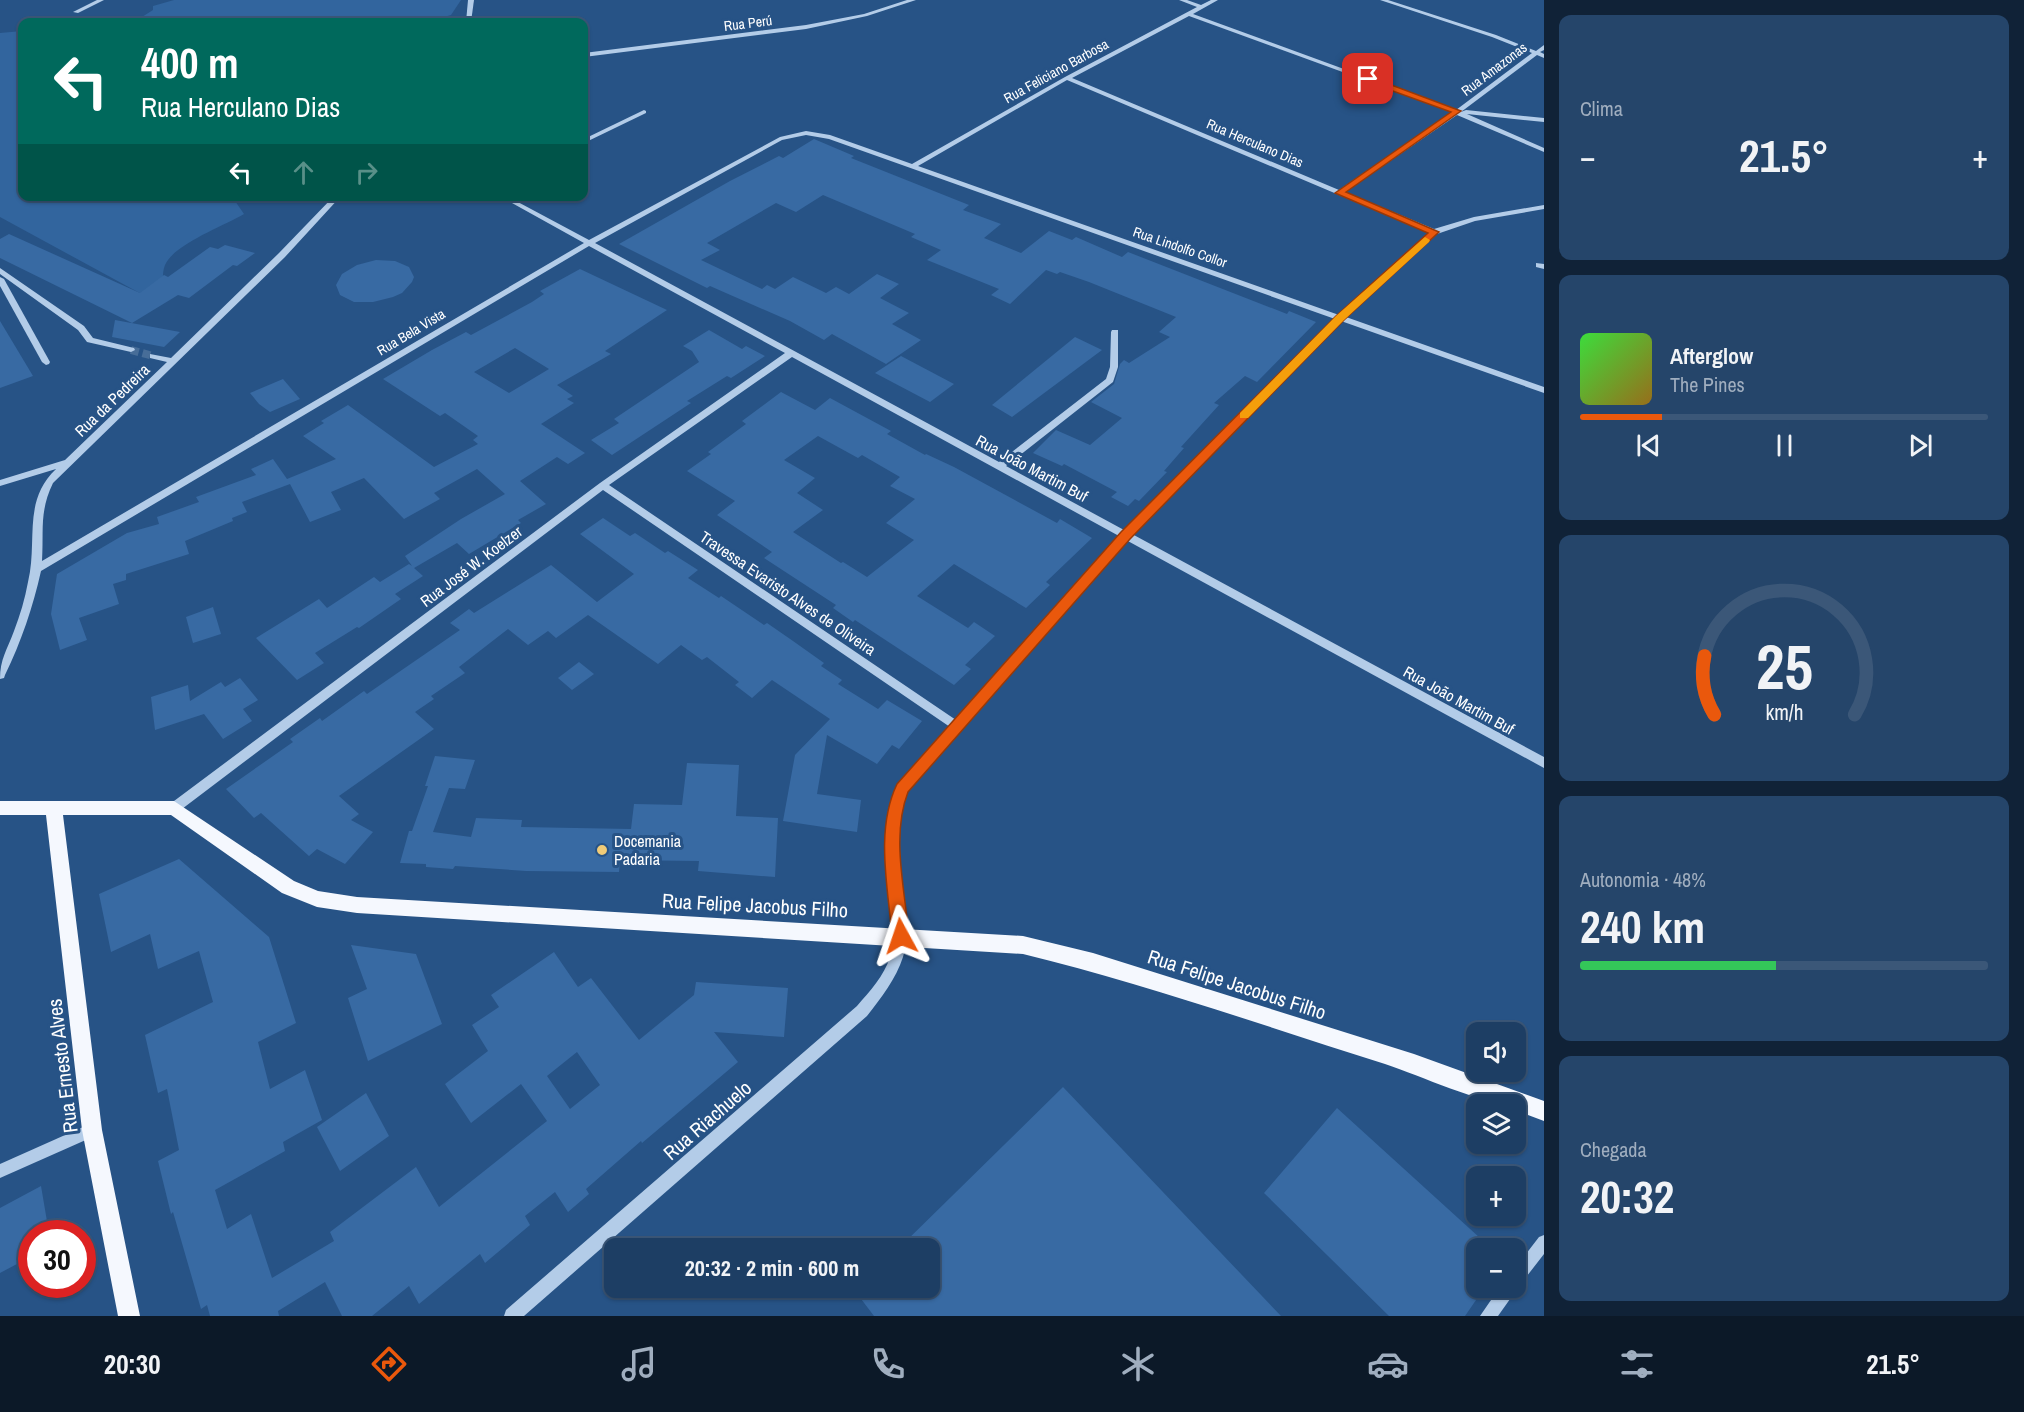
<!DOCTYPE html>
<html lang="pt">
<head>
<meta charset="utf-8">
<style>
	body { margin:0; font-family:"Archivo Narrow",sans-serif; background:#25456a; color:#f1f3f6; height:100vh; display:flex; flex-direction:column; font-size:22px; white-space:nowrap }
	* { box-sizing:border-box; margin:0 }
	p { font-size:20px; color:#a0aebf }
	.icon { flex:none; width:33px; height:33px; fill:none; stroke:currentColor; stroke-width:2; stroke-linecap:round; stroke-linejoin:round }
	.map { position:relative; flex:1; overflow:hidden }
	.sheet { display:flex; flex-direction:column; gap:15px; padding:15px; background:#102237; width:480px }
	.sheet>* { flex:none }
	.hud { position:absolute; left:18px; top:18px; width:570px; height:183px; border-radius:12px; box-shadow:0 2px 4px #0004,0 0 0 2px #3b5778; background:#00695c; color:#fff; overflow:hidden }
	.buttons { position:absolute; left:1466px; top:1022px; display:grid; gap:12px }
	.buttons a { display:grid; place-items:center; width:60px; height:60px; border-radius:12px; background:#1d3e64; box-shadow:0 2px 4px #0004,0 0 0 2px #3b5778; font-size:30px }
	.speed { position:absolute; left:18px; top:1220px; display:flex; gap:12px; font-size:30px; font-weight:700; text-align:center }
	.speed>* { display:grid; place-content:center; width:78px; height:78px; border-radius:50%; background:#1d3e64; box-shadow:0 2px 4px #0004,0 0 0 2px #3b5778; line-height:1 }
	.speed .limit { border:9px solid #d22; background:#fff; color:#111 }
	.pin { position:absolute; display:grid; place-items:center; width:51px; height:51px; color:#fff; margin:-26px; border-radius:12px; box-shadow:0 3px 9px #0006 }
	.me { position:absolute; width:66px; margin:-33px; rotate:355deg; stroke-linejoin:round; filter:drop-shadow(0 0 4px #0008) }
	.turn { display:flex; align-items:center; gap:21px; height:126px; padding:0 24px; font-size:27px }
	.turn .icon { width:78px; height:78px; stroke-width:2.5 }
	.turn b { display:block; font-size:42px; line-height:51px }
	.lanes { display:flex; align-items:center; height:57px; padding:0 24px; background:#0003; justify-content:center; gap:30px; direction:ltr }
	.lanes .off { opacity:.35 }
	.big { font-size:45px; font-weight:700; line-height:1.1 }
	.sheet .tile { flex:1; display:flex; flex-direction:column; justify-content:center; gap:9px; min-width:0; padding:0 21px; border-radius:12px; background:#25456a }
	.sheet .dial { align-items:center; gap:0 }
	.dial svg { height:156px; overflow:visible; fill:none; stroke:#3b5778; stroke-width:7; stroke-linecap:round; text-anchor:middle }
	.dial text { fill:#f1f3f6; stroke:none }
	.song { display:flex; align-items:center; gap:18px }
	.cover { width:72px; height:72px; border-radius:9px; background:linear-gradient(135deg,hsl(120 70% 55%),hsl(40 70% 35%)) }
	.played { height:6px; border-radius:3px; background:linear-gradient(90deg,#ea580c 20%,#3b5778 20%) }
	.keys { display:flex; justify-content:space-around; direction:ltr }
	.heat { display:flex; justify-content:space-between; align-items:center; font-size:33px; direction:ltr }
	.charge { height:9px; border-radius:4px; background:linear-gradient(90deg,#34c759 48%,#3b5778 0) }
	.trip { position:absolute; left:604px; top:1238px; width:336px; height:60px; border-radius:12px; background:#1d3e64; box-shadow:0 2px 4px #0004,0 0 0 2px #3b5778; font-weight:700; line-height:60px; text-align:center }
	.menu { display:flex; height:96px; justify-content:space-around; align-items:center; background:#0c1928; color:#a0aebf }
	.menu .icon { width:42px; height:42px }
	.menu .on { color:#ea580c }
	.menu b { font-size:27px; color:#f1f3f6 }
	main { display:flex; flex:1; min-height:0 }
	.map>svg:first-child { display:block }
</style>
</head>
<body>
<main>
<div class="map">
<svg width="1544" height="1316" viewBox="0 0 1544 1316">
	<rect width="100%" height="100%" fill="#275386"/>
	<g fill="#32659e">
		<path d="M174,0h287l-10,15 -24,7h-293l19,-12v-4z"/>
		<path d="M22,31v165l214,1 -1,4 9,13c-20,12 -70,30 -79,51 -4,9 -1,27 -2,38l-16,-6 -147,-80v-184z"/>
	</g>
	<g fill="#386aa3" fill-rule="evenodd">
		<path d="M814,139l40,17 -3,2 118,47 -6,5 38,14 -17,14 37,15 28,-22 23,9 4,-3 46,20 6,-5 159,62 2,-3 27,11 -59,60 -12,-6 -31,27 5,2 -38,42 3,1 -20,23 3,1 -28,29 -4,-2 -7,7 -17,-9 6,-5 -53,-28 -2,2 -29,-13 23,-23 34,15 32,-27 -31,-16 23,-18 6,-20 4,-4 5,3 41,-26 -11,-5 17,-15 -87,-35 -29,-10 -3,2 -11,-4 -36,34 -19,-9 8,-6 -72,-29 14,-10 -30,-13 4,-3 -92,-39 -27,17 -20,-9 -69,40 13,7 -19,10 61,29 5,-4 8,4 18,-12 33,16 10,-6 13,7 28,-20 22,10 -19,14 29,15 -17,11 29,16 -35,24 -54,-30 -8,6 -34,-19 -80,-35 -3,2 -88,-44 111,-63 49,-25 4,2z"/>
		<path d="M9,234l131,59 24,-18 4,2 42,-30 8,2 7,-4 30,8 -18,13 -4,-1 -44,33 -11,-3 -46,28 -132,-65v-19z"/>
		<path d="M376,260l19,1 14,6 5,10 -2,5 -10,11 -9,4 -20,5h-19l-14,-7 -4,-10 6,-11 15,-9z"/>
		<path d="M580,269l87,41 -62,41 6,3 -54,31 16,11 -6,3 7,4 -33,21 44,29 -17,11 -11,-7 -37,24 26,23 -28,16 3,3 -52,31 -12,-11 -43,25 9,8 -28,18 6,5 -42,29 -2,-1 -42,26 9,10 -27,17 -41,-42 63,-39 8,9 47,-31 6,5 29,-18 3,2 -7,-10 56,-37 44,-25 -28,-25 -43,24 6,6 -36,20 -40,-41 -33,14 10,18 -31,12 -20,-38 -48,18 5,10 -15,6 1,3 -48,20 4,13 -63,20v6l-13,4 6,20 -40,14 8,22 -27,10 -9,-36 6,-40 70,-41 32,-9 -2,-7 42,-15 -3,-5 60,-22 -5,-6 22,-10 14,20 49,-20 -33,-23 21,-13 -3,-2 27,-16 86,62 44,-23 -5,-4 5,-4 -33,-23 -5,3 -57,-37 49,-29 34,-18 5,3 61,-33 12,-8 -4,-3zM515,348l34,21 -40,24 -35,-21z"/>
		<path d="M115,320l65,12 -16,15 -52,-10z"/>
		<path d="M0,321l33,55 -33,12z"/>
		<path d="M709,330l33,19 4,-3 19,10 -34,22 -4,-2 -40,25 4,2 -79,52 -21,-15 28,-17 -5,-4 85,-57 -7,-11 -9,-5z"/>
		<path d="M1075,337l27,13 -90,67 -20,-12z"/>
		<path d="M901,356l53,28 -24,18 -55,-29z"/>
		<path d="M283,379l17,20 -30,13 -11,-8 -9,-11z"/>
		<path d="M781,392l34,18 15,-12 61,33 -4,3 38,21 1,-1 28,13 103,56 3,-4 32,19 -46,44 4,3 -24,23 -72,-44 -37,32 51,32 6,-6 21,14 -30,29 6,4 -17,16 -99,-65 -2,2 -20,-14 3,-3 -72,-47 8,-6 -55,-37 18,-14 -48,-30 24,-17 -3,-2 38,-28 -4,-3zM818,436l40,22 4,-3 38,22 -10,9 25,13 -29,24 28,17 -47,37 -24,-15 -2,1 -48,-31 30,-22 -26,-17 18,-15 -31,-18z"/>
		<path d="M603,518l27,18 5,-3 30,20 3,-2 30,19 -10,8 31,20 2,-2 43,29 3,-2 26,18 31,22 -3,3 21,14 -4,4 40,25 9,-9 35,21 -23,28 -7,-4 -15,19 -50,-29 -10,59 44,6 -4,32 -74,-11 12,-66 35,-36 -58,-39 -20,18 -17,-13 4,-3 -32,-25 -5,3 -21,-15 -23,19 -70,-49 -32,23 -8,-7 -20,14 -20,-16 -49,38 6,6 -34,23 3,3 -19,13 19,17 -95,67 20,18 -8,6 22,12 -28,32 -28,-15 -8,7 -48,-43 -7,5 -28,-29 67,-47 -3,-3 30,-21 2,3 42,-30 3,3 93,-64 -10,-7 19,-14 5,4 77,-48 46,37 37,-28 -54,-40z"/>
		<path d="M213,607l8,27 -28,9 -7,-26z"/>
		<path d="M579,662l15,12 -22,16 -14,-12z"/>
		<path d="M240,678l18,22 -15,9 9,12 -29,18 -19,-25 -49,16 -4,-33 37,-12 2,16 31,-19 4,5z"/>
		<path d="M435,756l40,4 -10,29 -16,-1 -16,44 38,5 5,-19 46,2 -1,7 110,2 3,-25 48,1 5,-42 52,2 -3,51 42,2 -3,59 -77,-6 1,-10 -79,-1 -1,12 -93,-1 -71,-5 -2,3 -27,-2v-3l-26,-1 9,-32h3l16,-45h-3z"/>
		<path d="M179,859l90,78 27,86 -38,19 12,47 35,-19 17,50 -39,22 2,9 -70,39 12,39 24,-15 21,64 62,-37 -4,-9 86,-65 23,40 108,-86 -26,-37 -50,39 -26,-39 43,-33 -16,-26 27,-18 -8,-12 63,-43 24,35 13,-9 48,62 55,-45 2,-13 92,6 -4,49 -70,-5 24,30 -96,81 -1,-2 -55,48 3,5 -21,18 -13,-20 -30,24 5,9 -45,38 -5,-9 -61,50 -10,-18 -37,30h-30l-17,-34 -47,29 1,5h-69l-3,-11 -6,4 -28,-97 -2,2 -13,-53 21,-11 -12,-61 -9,4 -13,-58 68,-33 -14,-51 -41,18 -8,-35 -39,18 -12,-58zM577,1052l23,33 -30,24 -23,-33z"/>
		<path d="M351,945l65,9 26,70 -74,37 -20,-63 19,-9z"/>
		<path d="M1063,1087l218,229h-407l-22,-29h78v-39h-31z"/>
		<path d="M366,1093l23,43 -49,35 -23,-44z"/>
		<path d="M1337,1108l154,140h-15v39h9l-20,29h-76l-125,-123z"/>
		<path d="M41,1186l8,47h-17v23l-32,17v-65z"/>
	</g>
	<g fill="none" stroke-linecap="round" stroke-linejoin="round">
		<path stroke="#476d98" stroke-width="8" stroke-dasharray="8 4" stroke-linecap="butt" d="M131,350l22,6"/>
		<g fill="#b3cce8" fill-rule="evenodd">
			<path d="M97,0h7l-26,13 -5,-1z"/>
			<path d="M468,0h6l-3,22h-5z"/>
			<path d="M907,0h9l-49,16 -61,13 -222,28v-4l222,-28 58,-11z"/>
			<path d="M1179,0h8l14,5 10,-5h7l-25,14 263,96 76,-57 -40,-16 -112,-37h8l108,35 40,16 8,-6v5l-4,2 4,2v4l-7,-3 -76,57 5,-2 78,8v4l-77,-8 77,34v4l-87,-37 -112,77 89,37 40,-12 70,-12v4l-69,12 -38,13 -91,83 198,70v6l-203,-72 -209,213 412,223v11l-418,-228 -219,252c-15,38 -6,75 -2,114 2,17 3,34 -2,51 -7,22 -22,41 -36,59l-343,300h-20l2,-6 351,-304c13,-15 27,-30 33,-49 15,-48 -14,-101 -1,-150 8,-30 41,-57 61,-80l-347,-237 -425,322 -4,1 -4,-1 -2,-4 2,-4 430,-321 185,-130 -196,-107 -548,325c-8,36 -20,71 -36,104l-1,3 -4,1c0,-20 7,-29 14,-48 6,-16 11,-32 14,-49 10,-41 -6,-81 28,-113l-56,17v-6l65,-20 102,-98 -17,-4v-4l21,4 108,-105 55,-57h7l-56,61 -232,226c-14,29 -9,47 -11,78l542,-318 -72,-40 -7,-7h7l4,5 73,39 191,-103 26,-6 24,4 82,29 153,-87 132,-70zM1189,16l263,96 -113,78 -267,-112zM1067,80l362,153 -90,82 -421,-149zM806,135l23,4 506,180 -211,211 -118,-64 107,-84 5,-15v-37h-6l-1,2 -1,35 -4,12 -107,83 -404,-219 187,-103zM792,357l327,179 -163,184 -347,-235z"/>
			<path d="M644,110l2,1v2l-62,30v-4z"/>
			<path d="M1536,263l8,1v5l-8,-2z"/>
			<path d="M0,268l84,58 9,12 41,10 1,2 -4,2 -44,-10 -9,-12 -78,-56z"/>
			<path d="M0,277l4,2 46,83 -1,2 -3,1 -4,-3 -42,-76z"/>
			<path d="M92,1123l5,2 2,5 -2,5 -97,43v-14z"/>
			<path d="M1544,1235v19l-24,31 -2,2 -3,5 -17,24h-18l20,-29h15v-19l24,-31z"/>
		</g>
		<path fill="#f5f8fe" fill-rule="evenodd" d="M0,801h174l120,80 24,10 39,6 666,39 70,17 321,101 130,47v20l-29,-11v-6c-36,0 -93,-28 -130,-40 -120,-38 -240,-80 -362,-110l-666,-41 -40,-6 -35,-14 -111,-78h-108l39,315 38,186h-22l-36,-186 -36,-315h-46z"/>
	</g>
	<path fill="#ea580c" stroke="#983908" stroke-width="1.5" d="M1365,77h5l91,34 -115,81 93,40 -95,88 -214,219 -222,253c-17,44 -3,98 1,144l-3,5 -5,2 -6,-2 -3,-5c-4,-49 -17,-106 5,-152l224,-252 215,-216 92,-83 -93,-40 116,-81 -86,-31z"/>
	<path fill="#f59e0b" d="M1425,237l5,3 -1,2 -85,78 -96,98h-8v-5l96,-97z"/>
	<circle fill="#f0cb78" stroke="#275386" stroke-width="2" cx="602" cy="850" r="6"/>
	<g text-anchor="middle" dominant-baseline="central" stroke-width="6" stroke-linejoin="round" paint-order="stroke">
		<g font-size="14" fill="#fff" stroke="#275386">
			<text transform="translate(748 23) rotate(-7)">Rua Perú</text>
			<text transform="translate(1494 69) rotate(-37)">Rua Amazonas</text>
			<text transform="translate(1056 71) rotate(-29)">Rua Feliciano Barbosa</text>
			<text transform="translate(1255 143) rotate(23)">Rua Herculano Dias</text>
			<text transform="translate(1180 247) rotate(19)">Rua Lindolfo Collor</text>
			<text transform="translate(411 332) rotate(-31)">Rua Bela Vista</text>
		</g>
		<g font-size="16" fill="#fff" stroke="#275386">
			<text transform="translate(112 400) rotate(-44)">Rua da Pedreira</text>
			<text transform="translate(1032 468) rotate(28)">Rua João Martim Buf</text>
			<text transform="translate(471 566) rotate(-37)">Rua José W. Koelzer</text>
			<text transform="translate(788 593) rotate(34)">Travessa Evaristo Alves de Oliveira</text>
			<text transform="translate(1459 700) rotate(29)">Rua João Martim Buf</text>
		</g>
		<g font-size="16" fill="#fff" stroke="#275386" text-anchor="start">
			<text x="614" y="841">Docemania<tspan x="614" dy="18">Padaria</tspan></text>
		</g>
		<g font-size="20" fill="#fff" stroke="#275386">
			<text transform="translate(755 905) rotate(3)">Rua Felipe Jacobus Filho</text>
			<text transform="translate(1237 984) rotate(18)">Rua Felipe Jacobus Filho</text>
			<text transform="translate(62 1066) rotate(-97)">Rua Ernesto Alves</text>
			<text transform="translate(707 1120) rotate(-41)">Rua Riachuelo</text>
		</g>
	</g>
</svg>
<div class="buttons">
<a><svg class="icon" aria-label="sound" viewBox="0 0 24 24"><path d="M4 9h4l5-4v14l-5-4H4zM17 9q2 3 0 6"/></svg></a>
<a><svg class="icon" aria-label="layers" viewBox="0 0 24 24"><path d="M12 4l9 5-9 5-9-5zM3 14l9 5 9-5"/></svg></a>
<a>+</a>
<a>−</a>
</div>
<div class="speed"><div class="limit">30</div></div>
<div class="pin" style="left:1368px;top:79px;background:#d93025"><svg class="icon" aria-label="arrive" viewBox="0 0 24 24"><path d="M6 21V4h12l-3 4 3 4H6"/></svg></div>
<svg class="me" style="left:901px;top:936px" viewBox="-20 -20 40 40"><path d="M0-17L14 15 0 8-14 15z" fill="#ea580c" stroke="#fff" stroke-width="4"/></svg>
<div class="trip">20:32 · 2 min · 600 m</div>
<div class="hud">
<div class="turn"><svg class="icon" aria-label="left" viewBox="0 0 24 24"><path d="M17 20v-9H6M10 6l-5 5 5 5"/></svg><div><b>400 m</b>Rua Herculano Dias</div></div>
<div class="lanes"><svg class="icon" aria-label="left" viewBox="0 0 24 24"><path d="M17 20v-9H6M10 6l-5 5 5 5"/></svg><svg class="icon off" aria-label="ahead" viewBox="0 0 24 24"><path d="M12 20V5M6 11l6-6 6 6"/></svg><svg class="icon off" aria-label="right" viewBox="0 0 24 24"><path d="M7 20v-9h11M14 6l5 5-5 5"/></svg></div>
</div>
</div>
<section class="sheet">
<div class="tile"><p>Clima</p>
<div class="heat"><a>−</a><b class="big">21.5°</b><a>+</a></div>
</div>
<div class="tile">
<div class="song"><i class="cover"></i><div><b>Afterglow</b><p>The Pines</p></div></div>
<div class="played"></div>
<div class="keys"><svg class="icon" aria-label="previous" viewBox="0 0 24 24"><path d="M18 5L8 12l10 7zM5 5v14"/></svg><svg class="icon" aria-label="pause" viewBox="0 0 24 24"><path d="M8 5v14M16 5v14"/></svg><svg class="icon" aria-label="next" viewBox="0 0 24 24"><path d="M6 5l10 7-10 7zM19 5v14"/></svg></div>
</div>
<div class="tile dial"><svg viewBox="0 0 100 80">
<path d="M14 69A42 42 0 1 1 86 69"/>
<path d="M14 69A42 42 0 0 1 9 39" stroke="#ea580c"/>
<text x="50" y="56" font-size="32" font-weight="700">25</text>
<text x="50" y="72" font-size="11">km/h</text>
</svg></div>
<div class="tile"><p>Autonomia · 48%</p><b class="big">240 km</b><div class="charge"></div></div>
<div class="tile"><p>Chegada</p><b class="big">20:32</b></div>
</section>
</main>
<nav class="menu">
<b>20:30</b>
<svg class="icon on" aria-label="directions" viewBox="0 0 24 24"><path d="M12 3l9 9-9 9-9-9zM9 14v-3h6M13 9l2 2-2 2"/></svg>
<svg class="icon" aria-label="music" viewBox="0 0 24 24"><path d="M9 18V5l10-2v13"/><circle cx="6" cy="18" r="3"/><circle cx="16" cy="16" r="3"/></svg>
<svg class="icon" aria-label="phone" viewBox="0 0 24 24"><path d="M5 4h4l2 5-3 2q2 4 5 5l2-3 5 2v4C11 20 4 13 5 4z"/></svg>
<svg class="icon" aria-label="climate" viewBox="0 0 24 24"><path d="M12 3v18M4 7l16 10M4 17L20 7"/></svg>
<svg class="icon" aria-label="car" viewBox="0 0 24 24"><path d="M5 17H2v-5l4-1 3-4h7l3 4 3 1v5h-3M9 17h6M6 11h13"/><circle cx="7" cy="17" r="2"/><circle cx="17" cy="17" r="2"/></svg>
<svg class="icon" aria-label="filters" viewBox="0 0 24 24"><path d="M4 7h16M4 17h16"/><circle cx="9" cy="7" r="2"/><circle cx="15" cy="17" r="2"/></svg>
<b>21.5°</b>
</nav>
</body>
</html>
